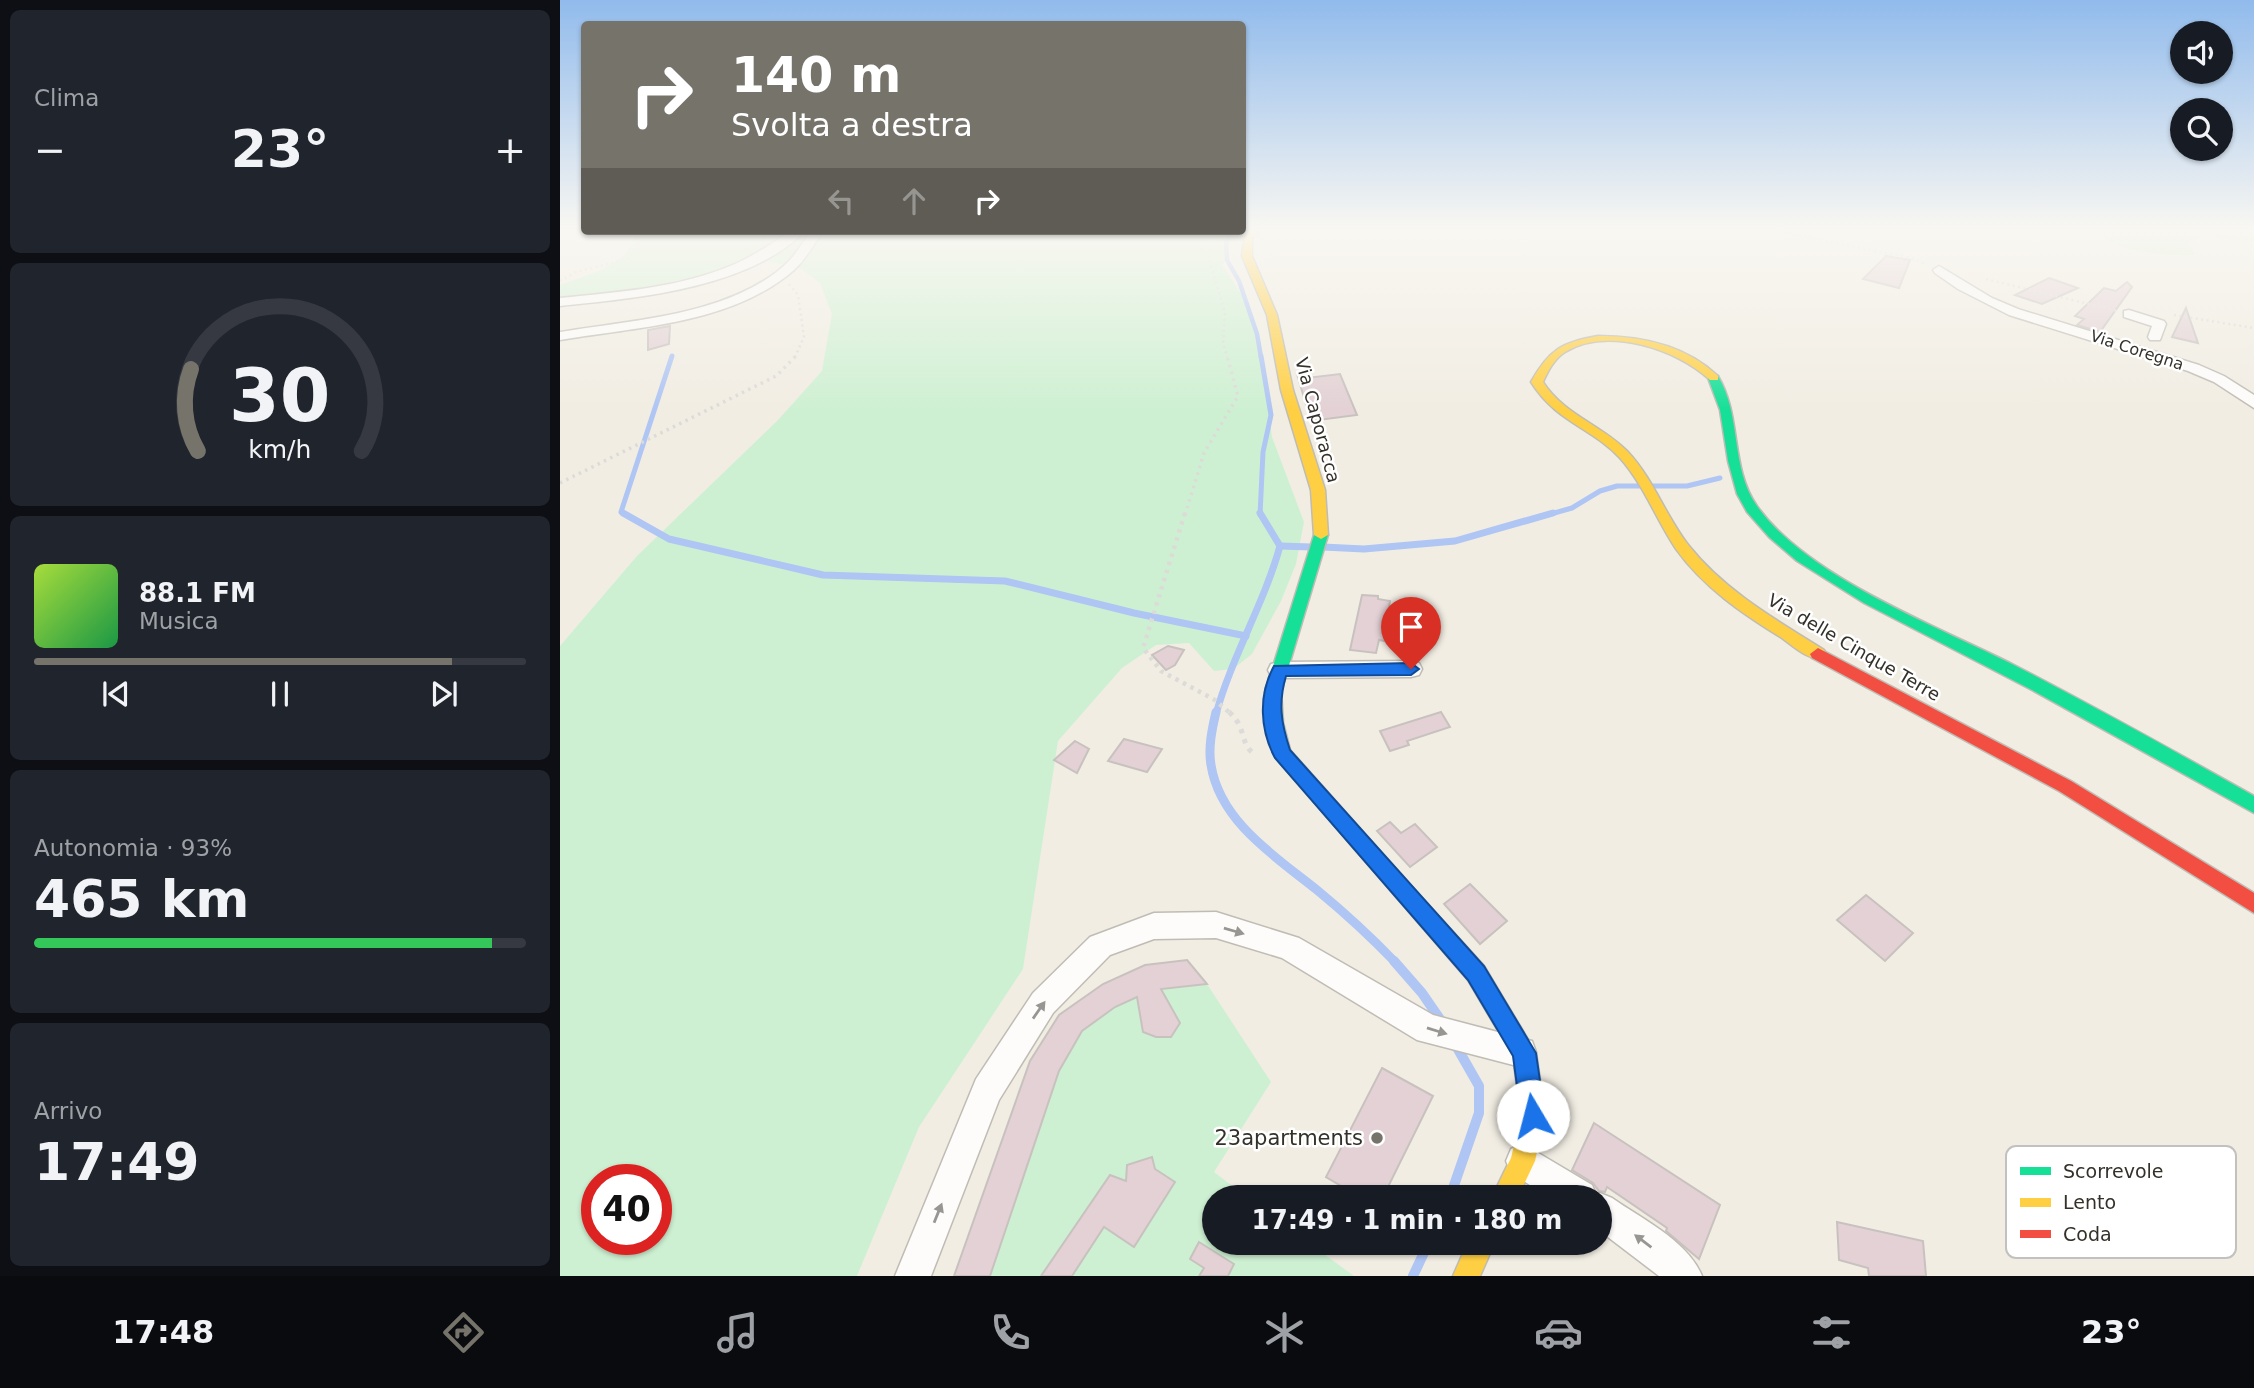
<!DOCTYPE html>
<html lang="it">
<head>
<meta charset="utf-8">
<style>
	body { margin:0; font-family:"DejaVu Sans",sans-serif; background:#20242c; color:#f1f3f6; height:100vh; display:flex; flex-direction:column; font-size:26px; white-space:nowrap }
	* { box-sizing:border-box; margin:0 }
	p { font-size:23px; color:#9ea1a6 }
	.icon { flex:none; width:38px; height:38px; fill:none; stroke:currentColor; stroke-width:2; stroke-linecap:round; stroke-linejoin:round }
	.map { position:relative; flex:1; overflow:hidden }
	.panel { display:flex; flex-direction:column; gap:10px; padding:10px; background:#0d0f14; width:560px }
	.panel>* { flex:none }
	.top-card { position:absolute; left:21px; top:21px; width:665px; height:214px; border-radius:7px; box-shadow:0 2px 5px #0004; background:#76736b; color:#fff; overflow:hidden }
	.buttons { position:absolute; left:1610px; top:21px; display:grid; gap:14px }
	.buttons a { display:grid; place-items:center; width:63px; height:63px; border-radius:50%; background:#171b24; box-shadow:0 2px 5px #0004; font-size:35px }
	.speed { position:absolute; left:21px; top:1164px; display:flex; gap:14px; font-size:35px; font-weight:700; text-align:center }
	.speed>* { display:grid; place-content:center; width:91px; height:91px; border-radius:50%; background:#171b24; box-shadow:0 2px 5px #0004; line-height:1 }
	.speed .limit { border:10px solid #d22; background:#fff; color:#111 }
	.pin { position:absolute; display:grid; place-items:center; width:60px; height:60px; color:#fff; margin:-72px -30px; border-radius:50% 50% 50% 0; rotate:-45deg; box-shadow:0 0 7px #0007 }
	.pin .icon { rotate:45deg }
	.me { position:absolute; width:77px; margin:-38px; rotate:352deg; stroke-linejoin:round; filter:drop-shadow(0 0 5px #0008) }
	.turn { display:flex; align-items:center; gap:24px; height:147px; padding:0 35px; font-size:32px }
	.turn .icon { width:91px; height:91px; stroke-width:2.5 }
	.turn b { display:block; font-size:49px; line-height:60px }
	.lanes { display:flex; align-items:center; height:66px; padding:0 35px; background:#0003; justify-content:center; gap:35px; direction:ltr }
	.lanes .off { opacity:.35 }
	.big { font-size:52px; font-weight:700; line-height:1.1 }
	.panel .tile { flex:1; display:flex; flex-direction:column; justify-content:center; gap:10px; min-width:0; padding:0 24px; border-radius:10px; background:#20242c }
	.panel .dial { align-items:center; gap:0 }
	.dial svg { height:182px; overflow:visible; fill:none; stroke:#363941; stroke-width:7; stroke-linecap:round; text-anchor:middle }
	.dial text { fill:#f1f3f6; stroke:none }
	.song { display:flex; align-items:center; gap:21px }
	.cover { width:84px; height:84px; border-radius:10px; background:linear-gradient(135deg,hsl(80 70% 55%),hsl(140 70% 35%)) }
	.played { height:7px; border-radius:4px; background:linear-gradient(90deg,#76736b 85%,#363941 85%) }
	.keys { display:flex; justify-content:space-around; direction:ltr }
	.heat { display:flex; justify-content:space-between; align-items:center; font-size:38px; direction:ltr }
	.charge { height:10px; border-radius:5px; background:linear-gradient(90deg,#34c759 93%,#363941 0) }
	.trip { position:absolute; left:642px; top:1185px; width:410px; height:70px; border-radius:35px; background:#171b24; box-shadow:0 2px 5px #0004; font-weight:700; line-height:70px; text-align:center }
	.dock { display:flex; height:112px; justify-content:space-around; align-items:center; background:#090b0e; color:#9ea1a6 }
	.dock .icon { width:49px; height:49px }
	.dock .current { color:#76736b }
	.dock b { font-size:32px; color:#f1f3f6 }
	main { display:flex; flex:1; min-height:0 }
	.map>svg:first-child { display:block }
</style>
</head>
<body>
<main>
<section class="panel">
<div class="tile"><p>Clima</p>
<div class="heat"><a>−</a><b class="big">23°</b><a>+</a></div>
</div>
<div class="tile dial"><svg viewBox="0 0 100 80">
<path d="M14 69A42 42 0 1 1 86 69"/>
<path d="M14 69A42 42 0 0 1 11 33" stroke="#76736b"/>
<text x="50" y="56" font-size="32" font-weight="700">30</text>
<text x="50" y="72" font-size="11">km/h</text>
</svg></div>
<div class="tile">
<div class="song"><i class="cover"></i><div><b>88.1 FM</b><p>Musica</p></div></div>
<div class="played"></div>
<div class="keys"><svg class="icon" aria-label="previous" viewBox="0 0 24 24"><path d="M18 5L8 12l10 7zM5 5v14"/></svg><svg class="icon" aria-label="pause" viewBox="0 0 24 24"><path d="M8 5v14M16 5v14"/></svg><svg class="icon" aria-label="next" viewBox="0 0 24 24"><path d="M6 5l10 7-10 7zM19 5v14"/></svg></div>
</div>
<div class="tile"><p>Autonomia · 93%</p><b class="big">465 km</b><div class="charge"></div></div>
<div class="tile"><p>Arrivo</p><b class="big">17:49</b></div>
</section>
<div class="map">
<svg width="1694" height="1276" viewBox="0 0 1694 1276">
	<rect width="100%" height="100%" fill="#f1ede3"/>
	<g fill="#cef0d2" fill-rule="evenodd">
		<path d="M77,231h602l-9,12 -7,23 20,31 17,45 12,95 32,85 -8,42 -15,37 -29,53 -19,15 -19,2 -25,-28 -33,2 -34,23 -64,73 -35,228 -104,158 -62,149h-297v-630l77,-90 141,-136 44,-49 10,-57 -12,-31 -20,-15 -34,-7 -109,25 -97,14v-15l42,-15 23,-15zM37,1180h59v59h-59z"/>
		<path d="M1538,231h156v11l-50,-6 -16,7 7,12c-18,2 -79,-3 -91,-17 -3,-2 -3,-5 -6,-7z"/>
		<path d="M627,960l20,24 64,98 -57,90 33,25h-33v45l95,1 45,33h-400l76,-215 29,-46 44,-31 42,-19z"/>
	</g>
	<g fill="none" stroke-linecap="round" stroke-linejoin="round">
		<path stroke="#afc5f3" stroke-width="4.5" d="M672,231l-6,11 1,18 12,21 18,53 4,23"/>
		<g stroke="#afc5f3" stroke-width="5">
			<path d="M67,515l-6,-3 51,-156"/>
			<path d="M700,515l3,-63 8,-37 -10,-59"/>
			<path d="M987,515l25,-7 28,-17 17,-5h70l33,-8"/>
		</g>
		<g stroke="#afc5f3" stroke-width="7">
			<path d="M63,513l46,26 154,36 182,6 129,32 112,23"/>
			<path d="M720,546l31,1"/>
			<path d="M763,547l41,2 91,-8 98,-28"/>
			<path d="M656,714c16,-58 48,-110 64,-168l-20,-33"/>
		</g>
		<path stroke="#afc5f3" stroke-width="9" d="M656,712c-4,17 -8,36 -5,53 9,57 65,92 106,125 28,23 54,47 79,73"/>
		<g stroke="#afc5f3" stroke-width="10">
			<path d="M834,961l28,32 22,32"/>
			<path d="M890,1197l29,-84v-27l-24,-42"/>
			<path d="M853,1276l16,-34"/>
		</g>
	</g>
	<g fill="#e3d1d5" stroke="#c8c2bf" stroke-width="2">
		<path d="M1326,256l24,4 -11,28 -36,-9z"/>
		<path d="M1489,278l29,10 -36,16 -27,-9z"/>
		<path d="M1567,282l5,5 -32,45 -23,-7 7,-6 -9,-3 29,-28 12,3z"/>
		<path d="M1626,308l12,35 -26,-6z"/>
		<path d="M110,326l-1,18 -21,6v-20z"/>
		<path d="M746,373l1,5 33,-4 17,41 -46,6 -14,-47z"/>
		<path d="M802,595l16,1v3l12,2 -3,16 8,2 -5,23 -11,-2 -3,13 -26,-3z"/>
		<path d="M608,646l16,4 -9,15 -9,5 -14,-15z"/>
		<path d="M881,712l9,15 -43,14 2,4 -19,6 -10,-20z"/>
		<path d="M564,739l38,10 -15,23 -39,-11z"/>
		<path d="M515,741l14,8 -12,24 -23,-13z"/>
		<path d="M830,822l11,11 14,-9 22,23 -27,20 -33,-36z"/>
		<path d="M910,884l37,37 -27,23 -36,-40z"/>
		<path d="M1306,895l47,38 -28,28 -48,-41z"/>
		<path d="M627,960l20,24 -46,5 19,34 -9,14h-15l-13,-5 -6,-35 -22,10 -33,24 -23,40 -69,205h-36l76,-215 29,-46 44,-31 42,-19z"/>
		<path d="M822,1068l51,28 -50,101h-23l-34,-20z"/>
		<path d="M1034,1123l126,82 -21,54 -33,-28 1,-3 -60,-41 -2,5 -6,-1 -6,-8 -21,-13z"/>
		<path d="M592,1157l3,12 20,13 -41,65 -30,-20 -32,49h-31l69,-101 16,6 1,-16z"/>
		<path d="M1277,1222l86,19 3,35h-57l-1,-8 -29,-8z"/>
		<path d="M639,1242l35,22 -6,12h-29l5,-8 -14,-9z"/>
	</g>
	<g fill="none" stroke-linecap="round" stroke-linejoin="round">
		<g stroke="#bfbcb4" stroke-width="3">
			<g id="street">
				<path d="M231,231h14c-57,58 -169,67 -245,75v-8c59,-6 120,-10 175,-34 20,-9 38,-21 56,-33z"/>
				<path d="M251,231h12c-9,13 -17,28 -29,39 -62,54 -157,57 -234,70v-8c71,-12 175,-17 229,-71 8,-9 15,-20 22,-30z"/>
				<path d="M1379,266l53,32 26,11 181,56 25,11 30,19v13l-40,-26 -26,-11 -179,-56 -51,-26 -23,-16 -2,-3z"/>
				<path d="M1569,310l35,11 2,3 -6,16h-10l-2,-3 4,-11 -28,-9v-6z"/>
				<path d="M851,661l8,2 3,6 -3,6 -8,2 -132,1 -8,-2 -3,-6 3,-6 8,-2z"/>
				<path d="M656,912l83,26 134,77 99,26 4,11 -4,11 -11,4 -104,-27 -135,-82 -66,-20 -62,1 -44,16 -57,58 -54,87 -68,176h-36l81,-197 57,-86 57,-56 64,-24z"/>
				<path d="M963,1144l69,41 4,9 4,-1 12,5c30,21 76,43 90,78h-43l-59,-45v-34h-51l-38,-24 -5,-12 5,-12z"/>
			</g>
		</g>
		<g stroke="#bfbcb4" stroke-width="3">
			<g id="fast">
				<path d="M1154,375l4,1c24,40 12,92 39,130 49,70 179,120 255,158 82,42 162,87 242,132v17l-222,-123 -168,-87 -67,-42 -28,-24 -22,-25 -10,-18 -9,-33 -8,-51 -12,-32z"/>
				<path d="M761,531l7,4 -47,157 2,31 7,27 122,137 3,6 -3,6 -7,3 -7,-3 -122,-141 -11,-35v-31l49,-157z"/>
			</g>
		</g>
		<g stroke="#bfbcb4" stroke-width="3">
			<g id="slow">
				<path d="M690,231h8l-6,8v17l25,59 16,75 32,100 3,45 -7,4 -7,-4 -3,-45 -30,-100 -14,-75 -25,-59 2,-17z"/>
				<path d="M1038,336c44,0 87,9 120,40v4h-8c-33,-31 -103,-54 -145,-28 -11,7 -17,19 -22,30 21,33 59,43 85,70 26,28 38,65 61,94 36,45 87,74 135,104l2,4 -2,4c-14,4 -31,-12 -42,-20 -39,-24 -79,-51 -106,-89 -20,-30 -32,-64 -56,-91 -29,-31 -64,-36 -89,-76 18,-32 31,-40 67,-46z"/>
				<path d="M845,884l7,3 72,79 52,87 9,63 -10,45 -17,36h-26l19,-39 10,-42 -8,-60 -45,-76 -70,-81 -3,-6 3,-6z"/>
				<path d="M908,1242h27l-15,34h-27z"/>
			</g>
		</g>
		<g stroke="#bfbcb4" stroke-width="3">
			<path id="jam" d="M1258,648l253,133 183,112v20l-195,-122 -247,-133 -2,-4z"/>
		</g>
		<g stroke="#dcdbd8" stroke-width="2.5" stroke-dasharray="2 3.5" stroke-linecap="butt">
			<path d="M661,231l-13,24 17,57 -2,31 4,14"/>
			<path d="M1217,231l137,28 13,6"/>
			<path d="M1426,279l131,32"/>
			<path d="M0,281l16,-9 52,-13 9,-14 4,-14"/>
			<path d="M229,284l9,11 6,42 -9,20"/>
			<path d="M1614,315l80,13"/>
		</g>
		<g stroke="#dcdbd8" stroke-width="3.5" stroke-dasharray="2.5 4.5" stroke-linecap="butt">
			<path d="M0,483l216,-107 20,-20"/>
			<path d="M625,515l19,-62 34,-57 -11,-40"/>
		</g>
		<path stroke="#dcdbd8" stroke-width="4.5" stroke-dasharray="3.5 5" stroke-linecap="butt" d="M625,513l-42,135 18,23 54,29 16,14"/>
		<path stroke="#dcdbd8" stroke-width="5" stroke-dasharray="4.5 6" stroke-linecap="butt" d="M669,712c17,14 11,31 24,41"/>
		<use href="#street" fill="#fdfcfb" fill-rule="evenodd"/>
		<use href="#fast" fill="#16e098" fill-rule="evenodd"/>
		<use href="#slow" fill="#ffcf43" fill-rule="evenodd"/>
		<use href="#jam" fill="#f24e42" fill-rule="evenodd"/>
	</g>
	<defs><path id="oneway-solid" d="M-6-.8H1V-3.2L6.5 0L1 3.2V.8H-6Z" transform="scale(1.75)"/></defs>
	<g fill="#989692">
		<use href="#oneway-solid" transform="translate(674 931) rotate(16)"/>
		<use href="#oneway-solid" transform="translate(479 1010) rotate(-55)"/>
		<use href="#oneway-solid" transform="translate(877 1031) rotate(17)"/>
		<use href="#oneway-solid" transform="translate(378 1213) rotate(-68)"/>
		<use href="#oneway-solid" transform="translate(1083 1241) rotate(-143)"/>
	</g>
	<linearGradient id="sky" x2="0" y2="1"><stop stop-color="#91bbec"/><stop offset="0.56" stop-color="#f9f7f2"/><stop offset="1" stop-color="#f9f7f2" stop-opacity="0"/></linearGradient>
	<rect width="1694" height="410" fill="url(#sky)"/>
	<path fill="#1a73e8" stroke="#114b97" stroke-width="2" d="M851,663l8,6 -8,6 -125,1c-8,27 -5,47 4,74l194,216 52,87 9,63 -3,9 -9,4 -8,-4 -4,-9 -8,-60 -45,-76 -193,-222c-15,-28 -17,-63 -1,-92z"/>
	<circle fill="#76736b" stroke="#fff" stroke-width="2.5" cx="817" cy="1138" r="7"/>
	<g text-anchor="middle" dominant-baseline="central" stroke-width="5" stroke-linejoin="round" paint-order="stroke">
		<g font-size="16" fill="#34312a" stroke="#fff">
			<text transform="translate(1577 350) rotate(18)">Via Coregna</text>
		</g>
		<g font-size="18" fill="#34312a" stroke="#fff">
			<text transform="translate(758 420) rotate(75)">Via Caporacca</text>
			<text transform="translate(1294 647) rotate(30)">Via delle Cinque Terre</text>
		</g>
		<g font-size="21" fill="#34312a" stroke="#fff" text-anchor="end">
			<text x="803" y="1138">23apartments</text>
		</g>
	</g>
	<rect x="1446" y="1146" width="230" height="112" rx="10" fill="#fff" stroke="#c2c1bf" stroke-width="2"/>
	<rect x="1460" y="1167" width="31" height="8" fill="#16e098"/>
	<rect x="1460" y="1198" width="31" height="9" fill="#ffcf43"/>
	<rect x="1460" y="1230" width="31" height="8" fill="#f24e42"/>
	<g font-size="19" fill="#34312a">
		<text x="1503" y="1178">Scorrevole</text>
		<text x="1503" y="1209">Lento</text>
		<text x="1503" y="1241">Coda</text>
	</g>
</svg>
<div class="buttons">
<a><svg class="icon" aria-label="sound" viewBox="0 0 24 24"><path d="M4 9h4l5-4v14l-5-4H4zM17 9q2 3 0 6"/></svg></a>
<a><svg class="icon" aria-label="search" viewBox="0 0 24 24"><circle cx="10" cy="10" r="6"/><path d="M15 15l6 6"/></svg></a>
</div>
<div class="speed"><div class="limit">40</div></div>
<div class="pin" style="left:851px;top:669px;background:#d93025"><svg class="icon" aria-label="arrive" viewBox="0 0 24 24"><path d="M6 21V4h12l-3 4 3 4H6"/></svg></div>
<svg class="me" style="left:973px;top:1116px" viewBox="-20 -20 40 40"><circle r="19" fill="#fff"/><path d="M0-13L10 11 0 6-10 11z" fill="#1a73e8"/></svg>
<div class="trip">17:49 · 1 min · 180 m</div>
<div class="top-card">
<div class="turn"><svg class="icon" aria-label="right" viewBox="0 0 24 24"><path d="M7 20v-9h11M14 6l5 5-5 5"/></svg><div><b>140 m</b>Svolta a destra</div></div>
<div class="lanes"><svg class="icon off" aria-label="left" viewBox="0 0 24 24"><path d="M17 20v-9H6M10 6l-5 5 5 5"/></svg><svg class="icon off" aria-label="ahead" viewBox="0 0 24 24"><path d="M12 20V5M6 11l6-6 6 6"/></svg><svg class="icon" aria-label="right" viewBox="0 0 24 24"><path d="M7 20v-9h11M14 6l5 5-5 5"/></svg></div>
</div>
</div>
</main>
<nav class="dock">
<b>17:48</b>
<svg class="icon current" aria-label="directions" viewBox="0 0 24 24"><path d="M12 3l9 9-9 9-9-9zM9 14v-3h6M13 9l2 2-2 2"/></svg>
<svg class="icon" aria-label="music" viewBox="0 0 24 24"><path d="M9 18V5l10-2v13"/><circle cx="6" cy="18" r="3"/><circle cx="16" cy="16" r="3"/></svg>
<svg class="icon" aria-label="phone" viewBox="0 0 24 24"><path d="M5 4h4l2 5-3 2q2 4 5 5l2-3 5 2v4C11 20 4 13 5 4z"/></svg>
<svg class="icon" aria-label="climate" viewBox="0 0 24 24"><path d="M12 3v18M4 7l16 10M4 17L20 7"/></svg>
<svg class="icon" aria-label="car" viewBox="0 0 24 24"><path d="M5 17H2v-5l4-1 3-4h7l3 4 3 1v5h-3M9 17h6M6 11h13"/><circle cx="7" cy="17" r="2"/><circle cx="17" cy="17" r="2"/></svg>
<svg class="icon" aria-label="filters" viewBox="0 0 24 24"><path d="M4 7h16M4 17h16"/><circle cx="9" cy="7" r="2"/><circle cx="15" cy="17" r="2"/></svg>
<b>23°</b>
</nav>
</body>
</html>
